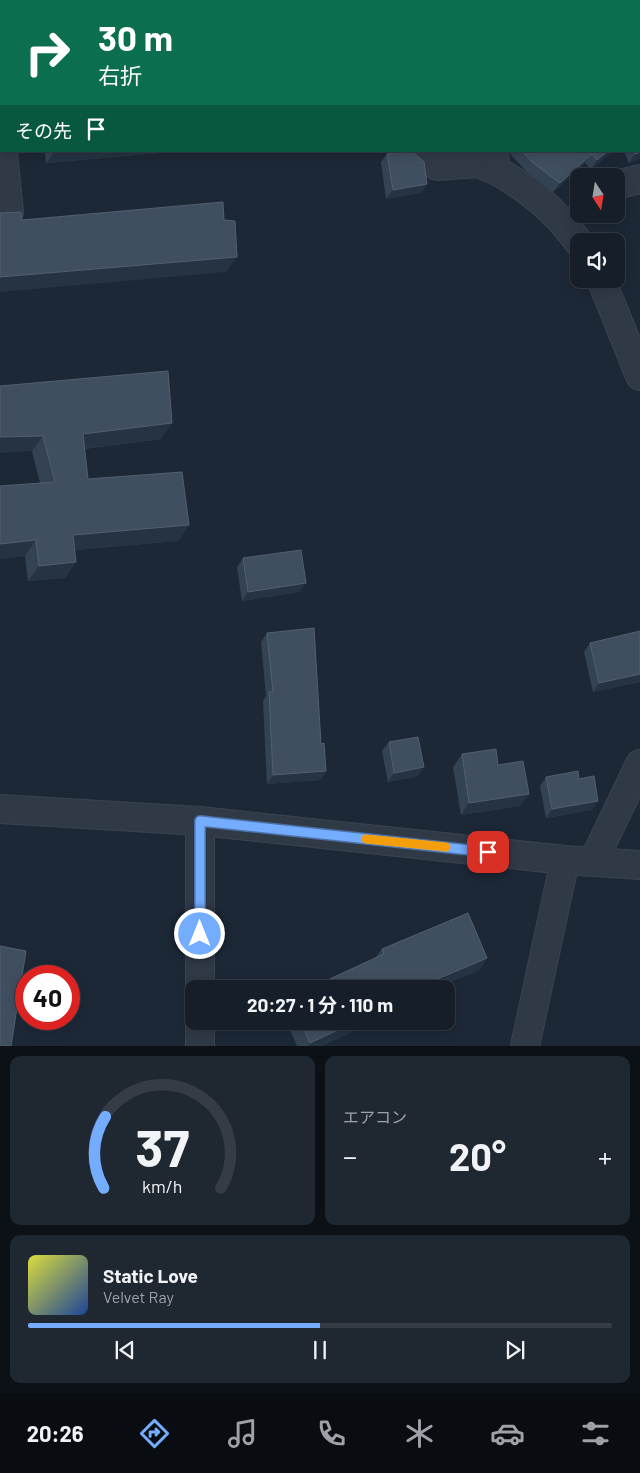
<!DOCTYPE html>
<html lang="ja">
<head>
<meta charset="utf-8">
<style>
	body { margin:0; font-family:Barlow,"Noto Sans JP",sans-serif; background:#1f2731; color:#f1f3f6; height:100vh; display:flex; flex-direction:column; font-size:19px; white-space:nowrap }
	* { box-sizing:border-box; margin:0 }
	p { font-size:16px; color:#9ea2a8 }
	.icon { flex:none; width:28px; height:28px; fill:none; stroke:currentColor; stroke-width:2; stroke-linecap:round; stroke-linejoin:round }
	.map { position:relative; height:1046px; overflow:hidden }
	.panel { display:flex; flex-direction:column; gap:10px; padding:10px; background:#0c1017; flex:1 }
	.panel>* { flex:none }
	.guide { position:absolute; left:0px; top:0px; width:640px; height:152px; box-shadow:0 2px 12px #0003,0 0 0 1px #353c46; background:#0b6e4f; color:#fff; overflow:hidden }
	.needle { width:32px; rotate:168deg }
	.controls { position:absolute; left:570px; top:168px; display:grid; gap:10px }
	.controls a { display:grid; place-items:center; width:55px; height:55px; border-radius:10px; background:#161e29; box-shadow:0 2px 12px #0003,0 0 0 1px #353c46; font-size:25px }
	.speed { position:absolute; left:15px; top:965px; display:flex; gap:10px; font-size:25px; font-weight:700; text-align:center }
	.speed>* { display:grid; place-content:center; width:65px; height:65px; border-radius:50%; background:#161e29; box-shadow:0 2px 12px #0003,0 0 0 1px #353c46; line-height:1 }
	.speed .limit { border:8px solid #d22; background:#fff; color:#111 }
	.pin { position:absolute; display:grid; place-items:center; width:42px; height:42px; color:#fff; margin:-21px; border-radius:10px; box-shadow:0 2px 8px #0006 }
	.me { position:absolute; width:55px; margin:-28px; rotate:0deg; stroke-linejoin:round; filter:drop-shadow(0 0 4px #0008) }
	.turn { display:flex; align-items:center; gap:18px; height:105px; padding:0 15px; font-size:22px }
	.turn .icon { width:65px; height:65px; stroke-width:2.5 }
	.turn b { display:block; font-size:35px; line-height:42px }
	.then { display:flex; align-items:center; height:48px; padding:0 15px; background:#0003; gap:10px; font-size:19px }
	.big { font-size:38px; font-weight:700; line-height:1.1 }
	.panel .tile { flex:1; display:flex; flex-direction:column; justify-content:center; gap:8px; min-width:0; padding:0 18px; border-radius:10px; background:#1f2731 }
	.panel .dial { align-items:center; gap:0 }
	.dial svg { height:130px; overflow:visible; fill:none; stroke:#353c46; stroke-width:7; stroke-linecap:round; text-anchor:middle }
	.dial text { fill:#f1f3f6; stroke:none }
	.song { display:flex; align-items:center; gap:15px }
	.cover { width:60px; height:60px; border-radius:8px; background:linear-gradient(135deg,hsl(60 70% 55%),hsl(220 70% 35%)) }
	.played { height:5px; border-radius:2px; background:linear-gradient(90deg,#74adff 50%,#353c46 50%) }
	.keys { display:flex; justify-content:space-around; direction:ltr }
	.heat { display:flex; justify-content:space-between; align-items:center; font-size:28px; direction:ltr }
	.panel .tiles { flex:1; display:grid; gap:10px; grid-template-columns:1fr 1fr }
	.tile:last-child { grid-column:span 2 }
	.trip { position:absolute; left:185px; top:980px; width:270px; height:50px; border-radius:10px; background:#161e29; box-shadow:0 2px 12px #0003,0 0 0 1px #353c46; font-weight:700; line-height:50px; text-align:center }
	.menu { display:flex; height:80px; justify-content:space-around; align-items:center; background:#090c10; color:#9ea2a8 }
	.menu .icon { width:35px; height:35px }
	.menu .current { color:#74adff }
	.menu b { font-size:22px; color:#f1f3f6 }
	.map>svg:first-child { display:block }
</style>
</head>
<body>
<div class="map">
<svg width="640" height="1046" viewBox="0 0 640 1046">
	<rect width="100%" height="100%" fill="#1d2837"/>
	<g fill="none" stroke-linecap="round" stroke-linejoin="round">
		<g stroke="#394351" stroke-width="30">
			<g id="minor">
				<path d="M449,0v1"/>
				<path d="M418,151l19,15 41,-3 19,8"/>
				<path d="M493,151l4,20c32,18 61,42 82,72"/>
				<path d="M0,153l3,-1 6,60 -9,1"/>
				<path d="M616,185l24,-6"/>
				<path d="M601,279l39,97"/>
				<path d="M0,809l200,12 365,39 75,5"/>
				<path d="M594,860l46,-96"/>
				<path d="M200,989v-168"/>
				<path d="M200,1046v-25"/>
				<path d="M525,1046l40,-186"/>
			</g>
		</g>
		<use href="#minor" stroke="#303a47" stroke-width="28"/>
	</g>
	<g fill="#344354">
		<path d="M640,113v45l-11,5 -5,-12h15z"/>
		<path d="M45,151h136l-135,12z"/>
		<path d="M509,151h104l-22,18 -6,-6 -32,29 -27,-21 -16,-17z"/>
		<path d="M387,154l40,30 -6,9 -35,6 -5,-37z"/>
		<path d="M0,386l161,53 -77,10 4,30 101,46 -11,16 -103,9 -10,28 -37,3 -3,-25 -25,3v-73l40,-3 -8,-32z"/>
		<path d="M243,558l63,25 -7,9 -57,9 -5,-34z"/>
		<path d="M267,633l54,111 5,27 -6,9 -53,4 -4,-83 3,-5 -5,-54z"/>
		<path d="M590,643l50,39 -47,10 -9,-40z"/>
		<path d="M389,742l29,34 -30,6 -6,-31z"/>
		<path d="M462,754l36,11 22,41 -59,9 -8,-48z"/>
		<path d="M546,777l33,2 13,31 -46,8 -6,-32z"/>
		<path d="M382,949l105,9 -9,13 -103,-13z"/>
		<path d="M286,1021h89l-53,25h-25z"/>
	</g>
	<g fill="#253343">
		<rect x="0" y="79" width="1" height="10"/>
		<path d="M55,151h126l-135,12z"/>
		<path d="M608,151h5l-22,18 6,-9z"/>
		<path d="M640,152v6l-11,5 6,-9z"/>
		<path d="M592,154l-7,9 -32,29 7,-9z"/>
		<path d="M427,184l-6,9 -35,6 7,-9z"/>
		<path d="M237,257l-11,15 -226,20v-15z"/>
		<path d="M172,423l-11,16 -89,11 11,-16z"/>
		<path d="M43,436l-11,15 -32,2v-16z"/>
		<path d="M189,525l-11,16 -116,10 11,-16z"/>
		<path d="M36,540l-11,16 -25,3v-15z"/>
		<path d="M76,562l-11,16 -37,3 11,-15z"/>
		<path d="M306,583l-7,9 -57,9 6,-9z"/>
		<path d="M640,674v8l-47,10 6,-9z"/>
		<path d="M424,767l-6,9 -30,6 6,-9z"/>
		<path d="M326,771l-6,9 -53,4 6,-9z"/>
		<path d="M529,794l-9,12 -59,9 8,-12z"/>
		<path d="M598,801l-6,9 -46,8 6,-9z"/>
		<path d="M487,958l-9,13 -43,18h-21z"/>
		<path d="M357,1021h18l-53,25h-14l2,-3z"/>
	</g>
	<g fill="#404f60" stroke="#515f70">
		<path d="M393,0h9v1h-16z"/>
		<path d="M0,6l1,3v70h-1z"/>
		<path d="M639,110l1,3v39l-5,2 -1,-3h5z"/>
		<path d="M403,151h9l12,11 3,22 -34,6 -6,-36z"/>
		<path d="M522,151h86l-11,9 -5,-6 -32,29 -28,-21z"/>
		<path d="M223,202l1,18 11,1 2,36 -237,20v-64l21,-1 1,8z"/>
		<path d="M168,371l4,52 -89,11 5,45 94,-7 7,53 -116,10 3,27 -37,4 -3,-26 -36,4v-58l55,-4 -12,-46 -43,1v-51z"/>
		<path d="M301,550l5,33 -58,9 -5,-34z"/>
		<path d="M314,628l7,116 3,-1 2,28 -53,4 -4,-83h4l-6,-59z"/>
		<path d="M640,631v43l-41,9 -9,-40z"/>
		<path d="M418,737l6,30 -30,6 -5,-31z"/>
		<path d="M496,749l2,16 25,-4 6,33 -60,9 -7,-49z"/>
		<path d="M578,771l1,8 15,-3 4,25 -46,8 -6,-32z"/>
		<path d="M468,913l19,45 -73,31h-106l76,-35 -2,-5z"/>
		<path d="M0,946l26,5 -15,95h-11z"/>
		<path d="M300,1021h57l-47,22z"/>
	</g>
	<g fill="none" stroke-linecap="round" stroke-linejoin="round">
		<g stroke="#4b70a6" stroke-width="12">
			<path id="route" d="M200,934v-113l288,31"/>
		</g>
		<use href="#route" stroke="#74adff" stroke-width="9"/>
		<path stroke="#f59e0b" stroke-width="9" d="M366,839l80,8"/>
	</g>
</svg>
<div class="controls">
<a><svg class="needle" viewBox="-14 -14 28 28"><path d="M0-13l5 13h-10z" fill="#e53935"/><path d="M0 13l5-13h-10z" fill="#9ea2a8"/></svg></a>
<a><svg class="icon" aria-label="sound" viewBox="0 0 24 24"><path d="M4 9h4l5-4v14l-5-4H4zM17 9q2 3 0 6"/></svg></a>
</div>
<div class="speed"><div class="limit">40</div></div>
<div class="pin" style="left:488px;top:852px;background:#d93025"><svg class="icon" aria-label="arrive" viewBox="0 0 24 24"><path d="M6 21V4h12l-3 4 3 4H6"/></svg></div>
<svg class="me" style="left:200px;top:934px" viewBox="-20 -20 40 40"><circle r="17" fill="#74adff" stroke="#fff" stroke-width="3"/><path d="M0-11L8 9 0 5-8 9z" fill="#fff"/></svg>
<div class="trip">20:27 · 1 分 · 110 m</div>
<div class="guide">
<div class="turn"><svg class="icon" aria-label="right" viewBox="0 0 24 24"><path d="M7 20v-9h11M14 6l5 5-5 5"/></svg><div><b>30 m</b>右折</div></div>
<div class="then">その先<svg class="icon" aria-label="arrive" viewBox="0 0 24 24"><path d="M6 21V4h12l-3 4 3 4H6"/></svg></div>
</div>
</div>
<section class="panel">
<div class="tiles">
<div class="tile dial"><svg viewBox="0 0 100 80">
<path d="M14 69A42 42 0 1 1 86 69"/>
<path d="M14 69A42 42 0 0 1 15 25" stroke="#74adff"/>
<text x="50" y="56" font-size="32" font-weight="700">37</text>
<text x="50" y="72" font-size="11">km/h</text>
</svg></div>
<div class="tile"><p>エアコン</p>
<div class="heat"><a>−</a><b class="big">20°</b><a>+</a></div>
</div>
<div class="tile">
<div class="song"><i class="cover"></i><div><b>Static Love</b><p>Velvet Ray</p></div></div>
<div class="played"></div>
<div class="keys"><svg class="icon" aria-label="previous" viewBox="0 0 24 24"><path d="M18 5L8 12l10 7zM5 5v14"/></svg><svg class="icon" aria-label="pause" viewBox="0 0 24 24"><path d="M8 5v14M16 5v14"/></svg><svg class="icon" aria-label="next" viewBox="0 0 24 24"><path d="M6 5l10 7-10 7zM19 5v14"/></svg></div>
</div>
</div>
</section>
<nav class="menu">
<b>20:26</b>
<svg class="icon current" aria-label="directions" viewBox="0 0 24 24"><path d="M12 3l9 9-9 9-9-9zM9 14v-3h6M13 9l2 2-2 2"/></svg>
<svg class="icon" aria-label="music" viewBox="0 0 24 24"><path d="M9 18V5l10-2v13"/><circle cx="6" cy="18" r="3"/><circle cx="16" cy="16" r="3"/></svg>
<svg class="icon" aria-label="phone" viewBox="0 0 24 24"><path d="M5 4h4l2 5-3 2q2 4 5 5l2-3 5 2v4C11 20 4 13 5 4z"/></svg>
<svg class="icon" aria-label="climate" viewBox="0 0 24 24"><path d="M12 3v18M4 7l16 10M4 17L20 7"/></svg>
<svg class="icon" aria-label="car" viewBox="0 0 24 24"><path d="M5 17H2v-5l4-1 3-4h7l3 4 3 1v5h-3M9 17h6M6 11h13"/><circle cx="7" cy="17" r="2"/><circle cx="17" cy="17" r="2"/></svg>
<svg class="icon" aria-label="filters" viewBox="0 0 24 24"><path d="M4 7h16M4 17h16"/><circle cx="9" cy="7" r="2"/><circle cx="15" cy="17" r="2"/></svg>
</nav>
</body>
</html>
